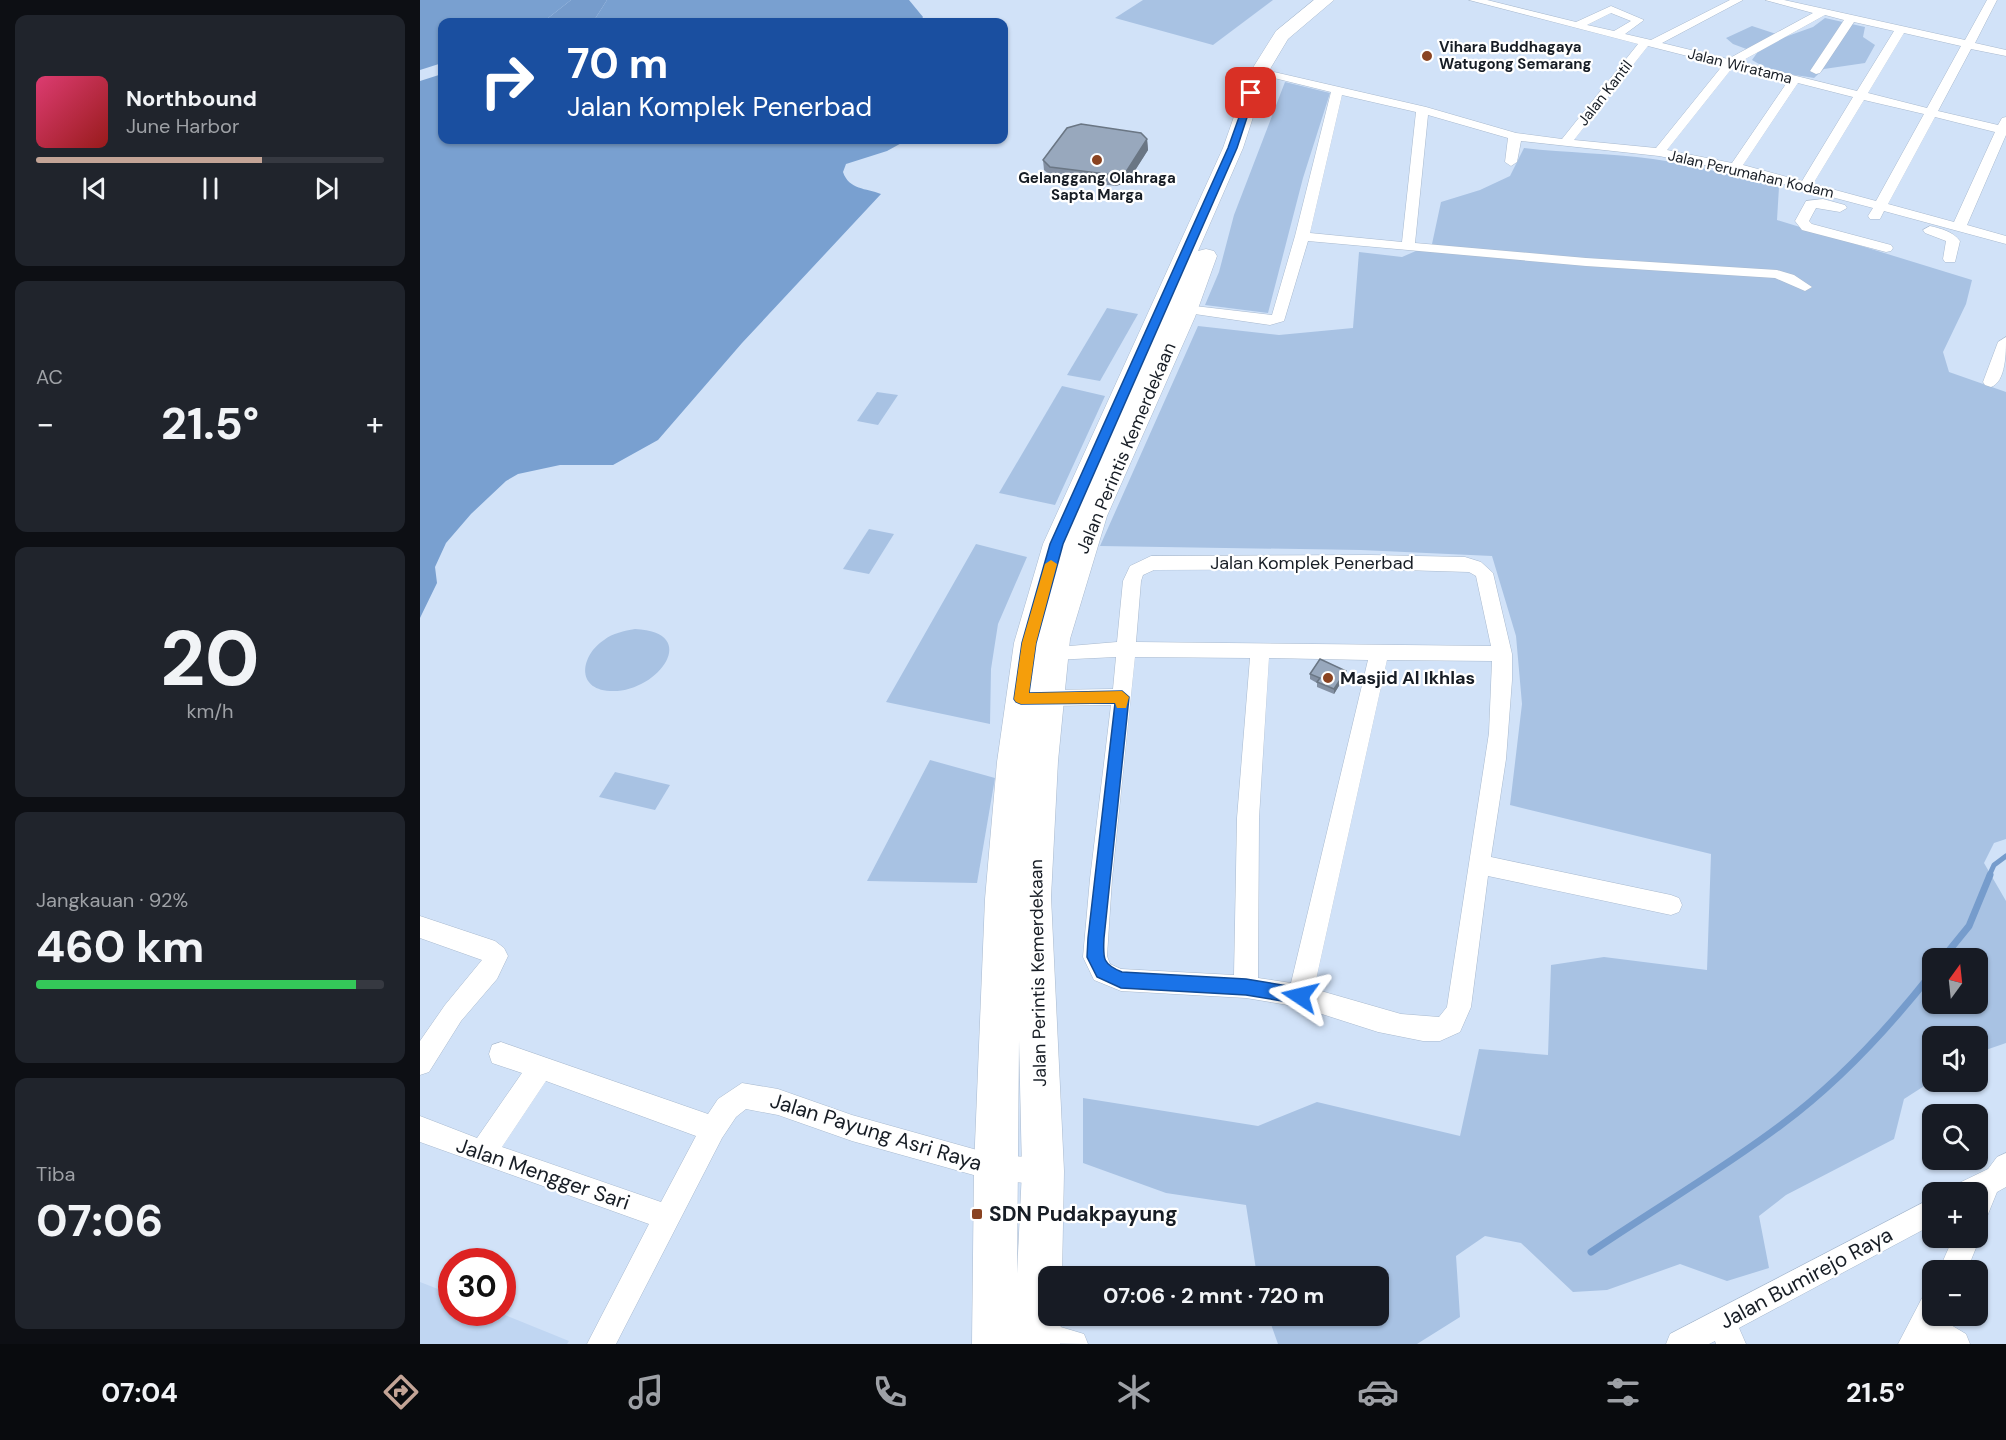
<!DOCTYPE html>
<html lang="id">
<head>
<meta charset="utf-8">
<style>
	body { margin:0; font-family:"DM Sans",sans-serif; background:#20242c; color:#f1f3f6; height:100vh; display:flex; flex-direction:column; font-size:22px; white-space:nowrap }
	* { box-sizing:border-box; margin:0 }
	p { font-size:20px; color:#9ea1a6 }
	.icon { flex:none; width:33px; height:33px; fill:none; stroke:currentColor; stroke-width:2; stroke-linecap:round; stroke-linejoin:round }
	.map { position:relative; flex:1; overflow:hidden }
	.drawer { display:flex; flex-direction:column; gap:15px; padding:15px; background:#0d0f14; width:420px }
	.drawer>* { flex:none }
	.top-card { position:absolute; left:18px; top:18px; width:570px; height:126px; border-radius:12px; box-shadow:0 2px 4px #0004; background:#1a4fa0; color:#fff; overflow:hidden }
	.needle { width:39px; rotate:15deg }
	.fabs { position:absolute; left:1502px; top:948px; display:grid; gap:12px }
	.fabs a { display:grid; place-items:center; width:66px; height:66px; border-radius:12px; background:#171b24; box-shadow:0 2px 4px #0004; font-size:30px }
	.speed { position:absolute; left:18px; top:1248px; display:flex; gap:12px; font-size:30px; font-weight:700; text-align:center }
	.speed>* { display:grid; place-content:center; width:78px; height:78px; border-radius:50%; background:#171b24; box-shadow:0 2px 4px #0004; line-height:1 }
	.speed .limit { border:9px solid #d22; background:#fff; color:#111 }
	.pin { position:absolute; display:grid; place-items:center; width:51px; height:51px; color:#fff; margin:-26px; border-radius:12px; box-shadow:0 3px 9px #0006 }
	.me { position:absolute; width:66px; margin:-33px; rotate:280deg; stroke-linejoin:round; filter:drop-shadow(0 0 4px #0008) }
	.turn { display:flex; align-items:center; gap:21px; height:126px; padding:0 30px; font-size:27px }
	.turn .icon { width:78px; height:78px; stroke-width:2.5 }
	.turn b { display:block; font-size:42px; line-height:51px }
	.big { font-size:45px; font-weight:700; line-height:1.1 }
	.drawer .card { flex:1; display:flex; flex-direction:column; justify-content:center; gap:9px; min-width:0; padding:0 21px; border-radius:12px; background:#20242c }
	.drawer .dial { align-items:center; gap:0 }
	.dial b { font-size:78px; line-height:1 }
	.song { display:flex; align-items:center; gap:18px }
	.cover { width:72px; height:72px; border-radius:9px; background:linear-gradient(135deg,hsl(340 70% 55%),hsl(0 70% 35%)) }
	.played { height:6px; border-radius:3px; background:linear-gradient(90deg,#c3a496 65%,#363941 65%) }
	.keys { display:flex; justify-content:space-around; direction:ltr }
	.heat { display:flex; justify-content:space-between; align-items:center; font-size:33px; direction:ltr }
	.charge { height:9px; border-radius:4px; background:linear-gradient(90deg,#34c759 92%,#363941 0) }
	.trip { position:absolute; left:618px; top:1266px; width:351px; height:60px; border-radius:12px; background:#171b24; box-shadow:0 2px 4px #0004; font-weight:700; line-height:60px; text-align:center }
	.tabs { display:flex; height:96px; justify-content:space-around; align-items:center; background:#090b0e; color:#9ea1a6 }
	.tabs .icon { width:42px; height:42px }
	.tabs .on { color:#c3a496 }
	.tabs b { font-size:27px; color:#f1f3f6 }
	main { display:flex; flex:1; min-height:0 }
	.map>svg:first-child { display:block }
</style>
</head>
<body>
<main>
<section class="drawer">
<div class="card">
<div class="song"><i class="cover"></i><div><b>Northbound</b><p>June Harbor</p></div></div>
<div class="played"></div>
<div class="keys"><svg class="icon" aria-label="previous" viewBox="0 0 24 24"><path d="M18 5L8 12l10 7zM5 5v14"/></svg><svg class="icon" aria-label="pause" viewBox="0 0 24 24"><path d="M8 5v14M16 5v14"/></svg><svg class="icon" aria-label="next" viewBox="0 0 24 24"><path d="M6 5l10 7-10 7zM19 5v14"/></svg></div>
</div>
<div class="card"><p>AC</p>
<div class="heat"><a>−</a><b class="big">21.5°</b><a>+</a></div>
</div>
<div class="card dial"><b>20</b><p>km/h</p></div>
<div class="card"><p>Jangkauan · 92%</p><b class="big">460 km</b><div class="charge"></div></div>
<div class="card"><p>Tiba</p><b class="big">07:06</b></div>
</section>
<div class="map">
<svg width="1586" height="1344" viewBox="0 0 1586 1344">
	<rect width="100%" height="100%" fill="#d1e2f8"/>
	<path fill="#c0d6f2" d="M0,1282l31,12 1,18 48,1 69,28 -2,3h-147z"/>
	<g fill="#a8c2e3" fill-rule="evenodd">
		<path d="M723,0h130l-60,45 -98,-27z"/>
		<path d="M1405,18l40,9 -2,10 12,8 -10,18 -41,6 -10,9c-21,-3 -44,-6 -62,-18l5,-7 -24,-9 -7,-6 26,-12 33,11 28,-10z"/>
		<path d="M865,82l45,11 -27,85 -35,135 -63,-8 14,-33 15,-57z"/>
		<path d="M1104,148c42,5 86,5 129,11 43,6 84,18 126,28l-2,33 195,60 -6,24 -23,48 6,20 57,20v447l-12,4 -10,20 22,38v142l-29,10v-17h-45v45l-28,18 -10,40 -108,56 -27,21 10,52 -42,13 -47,-17 -73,26 -34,2 -52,-49 -36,-7 -29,20 4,61 -43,27h-139l-10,-28h110v-40h-121l-11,-71 -80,-12 -83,-30v-65l175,28 59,-24 143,34 19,-87 69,6 3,-90 53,-8 103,13 4,-116 -201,-49 12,-101 -6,-68 -24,-80 -131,-6 -261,-4 98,-220 81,9 74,-7 6,-76 43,5 30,-13 9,-42 39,-12 30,-14zM1512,958h45v46h-45z"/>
		<path d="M687,308l31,6 -38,67 -33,-6z"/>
		<path d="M642,386l43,10 -50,109 -56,-12z"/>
		<path d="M457,392l21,3 -20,30 -21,-4z"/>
		<path d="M449,529l25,5 -25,40 -26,-5z"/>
		<path d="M556,544l51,13 -29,67 -7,45 -1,55 -104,-22z"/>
		<path d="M215,629c68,3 22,65 -25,62 -35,-2 -29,-36 -6,-51 9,-7 20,-9 31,-11z"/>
		<path d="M510,760l65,18 -18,105 -110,-2z"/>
		<path d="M195,772l55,13 -15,25 -56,-13z"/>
	</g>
	<g fill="#79a0d0">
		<path d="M0,0h151l-28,22h-101v41l-22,7z"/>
		<path d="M187,0h302l14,17 -3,5h-327z"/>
		<path d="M22,74v66h465l-20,11 -41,13 -3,8c6,18 23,16 38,22l-139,149 -84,97 -45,25h-53l-42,9 -12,7 -35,33 -25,29 -11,24 2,16 -17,35v-537z"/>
	</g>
	<path fill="#769ccc" d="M151,0h36l-14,22h-50z"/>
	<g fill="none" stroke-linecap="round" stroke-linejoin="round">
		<path stroke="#769ccc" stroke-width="5" d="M1569,876l5,-11 12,-9"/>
		<g stroke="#769ccc" stroke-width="7">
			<path d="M1523,958l26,-32 21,-51"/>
			<path d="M1171,1252c63,-43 129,-81 190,-127 58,-43 107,-96 151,-152"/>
		</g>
		<g stroke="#a9bacf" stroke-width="1">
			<g id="minor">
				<path d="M1049,0h18l89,22 35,-16 33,14 -19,14 26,6 79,-40h13l-81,43 66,16 85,-46 -48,-13h19l181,40 22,-40h10l-22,43 31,7v6l-35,-7 -33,62 60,14 4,-7 4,-1v18l-39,90 39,11v8l-122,-33 -4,8h-10l-2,-3 5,-8 -139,-37 -75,-15 -138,-15 -4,21 -6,4 -6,-4 3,-24 -80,-23 -13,128 171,15 191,12 17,5 18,12 -7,4 -30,-13 -189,-12 -278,-25 -24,80 -14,4 -89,-13 -2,-3 7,-4 86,10 23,-79 36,-144 -61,-15v-4l4,-1 152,35 90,26 46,6 76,-95zM1191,13l20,8 -17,10 -27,-6zM1405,15l19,5 -34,51 6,3 4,-1 34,-51 40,9 -37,60 -117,-29zM1484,33l57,13 -34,62 -59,-15zM1228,46l75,19 -67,83 -82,-8zM1313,67l55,14 -56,82 -65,-13zM1378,83l55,14 -51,84 -59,-16zM922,95l74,17 -14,130 -92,-9zM1444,100l60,14 -48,87 -63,-17zM1515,117l60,15 -41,90 -66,-18z"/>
				<path d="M1403,199l22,6 2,3 -7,4 -24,-4 -7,13 3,3 79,21 2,3 -2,3 -5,1 -84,-22 -7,-9 11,-20z"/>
				<path d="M1510,226c12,3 22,5 30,15l-5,21h-10l-2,-3 3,-18 -21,-8 -2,-3z"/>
				<path d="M1586,337c0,15 0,45 -15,50l-6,-2 -2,-3 15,-40z"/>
				<path d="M950,555l95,2 16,5 12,11 19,81v26l-6,79 -15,98 180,38 8,3 3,7 -3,7 -8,3 -183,-39 -17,131 -11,25 -20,9h-17l-45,-9 -78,-25 -54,-9 -125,-7 -27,-11 -11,-23 7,-78 21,-174 -63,1 -7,-2 -3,-6 3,-6 7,-2 65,-1 3,-32 -63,3 -7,-2 -3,-5 3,-5 71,-6 6,-61 7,-15 21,-10zM950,569l99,3 7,4 15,70 -355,-4 5,-61 2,-6 11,-5zM715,657l115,1 -13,160 -3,157 -113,-6 -11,-5 -3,-8 5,-77zM849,658l99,2 -77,323 -33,-5 1,-160zM967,660l105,1 -3,72 -42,274 -8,10 -38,-3 -87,-25z"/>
				<path d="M0,916l75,25 9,7 4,8 -11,23 -36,42 -32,51 -9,3v-34l25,-36 37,-45 -62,-22z"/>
				<path d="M81,1042l207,72 10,-15 24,-16 36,6 74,26 143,40 48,3 9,4 4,9 -4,9 -9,4 -48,-3 -143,-40 -74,-26 -32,-6 -10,8 -14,21 -106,206h-29l62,-120 -229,-82v-26l57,22 45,-65 -30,-10 -3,-9 3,-9zM126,1081l150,55 -35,66 -159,-55z"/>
				<path d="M1586,1153v34l-9,5 -11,27 -9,4v-31h-22l4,-9 29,-14 9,-12z"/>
				<path d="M1512,1198v27l-193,103 7,16h-30l-1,-3 -6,3h-43l4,-10z"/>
				<path d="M1557,1232l3,6 -13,32h-28l14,-32h24z"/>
				<path d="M1512,1294v22h11l-2,3 25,15 4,10h-72l24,-46z"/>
				<path d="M614,1319l50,15 4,10 -64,-1 -4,-10 4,-10z"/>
			</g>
		</g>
		<g stroke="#a9bacf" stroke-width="1">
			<path id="trunk" d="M894,0h20l-46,39 -21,35 -24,74 -45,103 8,-2 8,2 3,5 -22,61 -88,199 -37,123 -12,122 -7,136 13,274 -2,105h-14v40h13l-1,28h-88l2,-176 11,-269 12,-137 17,-119 29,-99 180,-396 26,-74 27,-43zM599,1040l3,131 -5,103z"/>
		</g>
		<use href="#minor" fill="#fff" fill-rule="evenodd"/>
		<use href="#trunk" fill="#fff" fill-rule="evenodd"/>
	</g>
	<g fill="#8390a3">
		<path d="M727,139l1,11 -21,33 -12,3 -63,-9 -8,-7 -1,-10z"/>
		<path d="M890,674l35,2 -11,18 -17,-7v-4l-7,-4z"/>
	</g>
	<g fill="#6a7684">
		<path d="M727,139l1,11 -21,33 -12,3 -1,-11z"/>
		<path d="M926,671l-1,5 -11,18v-5z"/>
	</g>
	<g fill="#98a8bd" stroke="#6a7684" stroke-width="1.5">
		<path d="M661,124l60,9 6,6 -21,33 -12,3 -64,-8 -7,-7 24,-32z"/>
		<path d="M900,659l26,12 -12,18 -17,-7 3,-4 -10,-4z"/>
	</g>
	<path fill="#1a73e8" stroke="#114b97" stroke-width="1.5" d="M828,92l7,1 -18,55 -174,396 -27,99 -7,50 93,-2 7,6 -25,241c-1,20 -2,26 18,34l124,7 54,9 6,3 2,5 -2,6 -6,2 -54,-9 -125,-7 -24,-11 -10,-20 1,-19 27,-235 -94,1 -5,-2 -2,-3 8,-56 28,-99 178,-396z"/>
	<path fill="#f59e0b" d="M631,560l6,4 -21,79 -7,50 93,-2 7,6 -3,11h-9l-2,-5 -94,1 -5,-2 -2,-3 8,-56 23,-79z"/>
	<g fill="#8a4321" stroke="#fff" stroke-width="2">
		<circle cx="1007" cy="56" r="6"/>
		<circle cx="677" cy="160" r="6"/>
		<circle cx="908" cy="678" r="6"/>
		<rect x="551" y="1208" width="12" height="12" rx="3"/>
	</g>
	<g text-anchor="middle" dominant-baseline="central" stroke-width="4.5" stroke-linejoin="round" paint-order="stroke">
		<g font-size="15" font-weight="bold" fill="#171d25" stroke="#fff" text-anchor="start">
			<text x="1019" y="47">Vihara Buddhagaya<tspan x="1019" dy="17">Watugong Semarang</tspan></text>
			<text x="677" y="178" text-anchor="middle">Gelanggang Olahraga<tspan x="677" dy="17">Sapta Marga</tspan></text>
		</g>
		<g font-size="15" fill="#171d25" stroke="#fff">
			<text transform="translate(1320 66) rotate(14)">Jalan Wiratama</text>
			<text transform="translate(1185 93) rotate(-52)">Jalan Kantil</text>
			<text transform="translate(1331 174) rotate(13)">Jalan Perumahan Kodam</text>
		</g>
		<g font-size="18" fill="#171d25" stroke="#fff">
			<text transform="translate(706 448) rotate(-67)">Jalan Perintis Kemerdekaan</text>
			<text x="892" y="563">Jalan Komplek Penerbad</text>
			<text transform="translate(618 973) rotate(-91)">Jalan Perintis Kemerdekaan</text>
		</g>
		<g font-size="18" font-weight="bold" fill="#171d25" stroke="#fff" text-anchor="start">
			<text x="920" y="678">Masjid Al Ikhlas</text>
		</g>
		<g font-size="21" fill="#171d25" stroke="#fff">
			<text transform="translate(456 1132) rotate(17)">Jalan Payung Asri Raya</text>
			<text transform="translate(123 1174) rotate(19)">Jalan Mengger Sari</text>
			<text transform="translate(1386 1278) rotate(-28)">Jalan Bumirejo Raya</text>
		</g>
		<g font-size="21" font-weight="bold" fill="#171d25" stroke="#fff" text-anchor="start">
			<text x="569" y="1214">SDN Pudakpayung</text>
		</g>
	</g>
</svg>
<div class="fabs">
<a><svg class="needle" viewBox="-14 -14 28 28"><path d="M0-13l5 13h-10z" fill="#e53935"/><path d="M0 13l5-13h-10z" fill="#9ea1a6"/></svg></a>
<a><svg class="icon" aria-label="sound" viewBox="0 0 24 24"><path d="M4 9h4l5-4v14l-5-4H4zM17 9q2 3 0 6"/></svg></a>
<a><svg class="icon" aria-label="search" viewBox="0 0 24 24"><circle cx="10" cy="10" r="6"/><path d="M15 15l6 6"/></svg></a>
<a>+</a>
<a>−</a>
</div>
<div class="speed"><div class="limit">30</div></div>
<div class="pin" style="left:831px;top:93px;background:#d93025"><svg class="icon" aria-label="arrive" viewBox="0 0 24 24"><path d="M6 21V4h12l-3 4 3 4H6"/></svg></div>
<svg class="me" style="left:880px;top:996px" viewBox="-20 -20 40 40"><path d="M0-17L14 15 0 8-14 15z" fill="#1a73e8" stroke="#fff" stroke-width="4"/></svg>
<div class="trip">07:06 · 2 mnt · 720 m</div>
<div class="top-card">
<div class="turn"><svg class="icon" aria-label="right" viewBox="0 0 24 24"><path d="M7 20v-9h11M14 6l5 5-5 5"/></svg><div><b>70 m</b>Jalan Komplek Penerbad</div></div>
</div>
</div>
</main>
<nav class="tabs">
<b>07:04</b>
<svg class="icon on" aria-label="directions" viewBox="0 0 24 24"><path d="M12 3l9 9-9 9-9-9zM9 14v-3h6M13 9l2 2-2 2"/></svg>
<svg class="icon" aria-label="music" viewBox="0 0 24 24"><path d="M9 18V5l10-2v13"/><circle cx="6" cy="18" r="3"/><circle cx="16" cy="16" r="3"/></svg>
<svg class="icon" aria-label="phone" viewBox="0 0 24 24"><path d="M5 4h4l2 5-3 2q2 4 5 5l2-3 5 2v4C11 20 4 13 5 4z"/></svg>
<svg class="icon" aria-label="climate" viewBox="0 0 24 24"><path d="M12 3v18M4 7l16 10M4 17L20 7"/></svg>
<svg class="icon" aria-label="car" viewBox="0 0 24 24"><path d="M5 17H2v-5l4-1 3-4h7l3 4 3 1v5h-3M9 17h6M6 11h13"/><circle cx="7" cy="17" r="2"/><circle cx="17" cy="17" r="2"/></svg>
<svg class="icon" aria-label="filters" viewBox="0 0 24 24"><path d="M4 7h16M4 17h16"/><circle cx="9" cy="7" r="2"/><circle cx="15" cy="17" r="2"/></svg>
<b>21.5°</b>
</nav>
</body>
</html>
